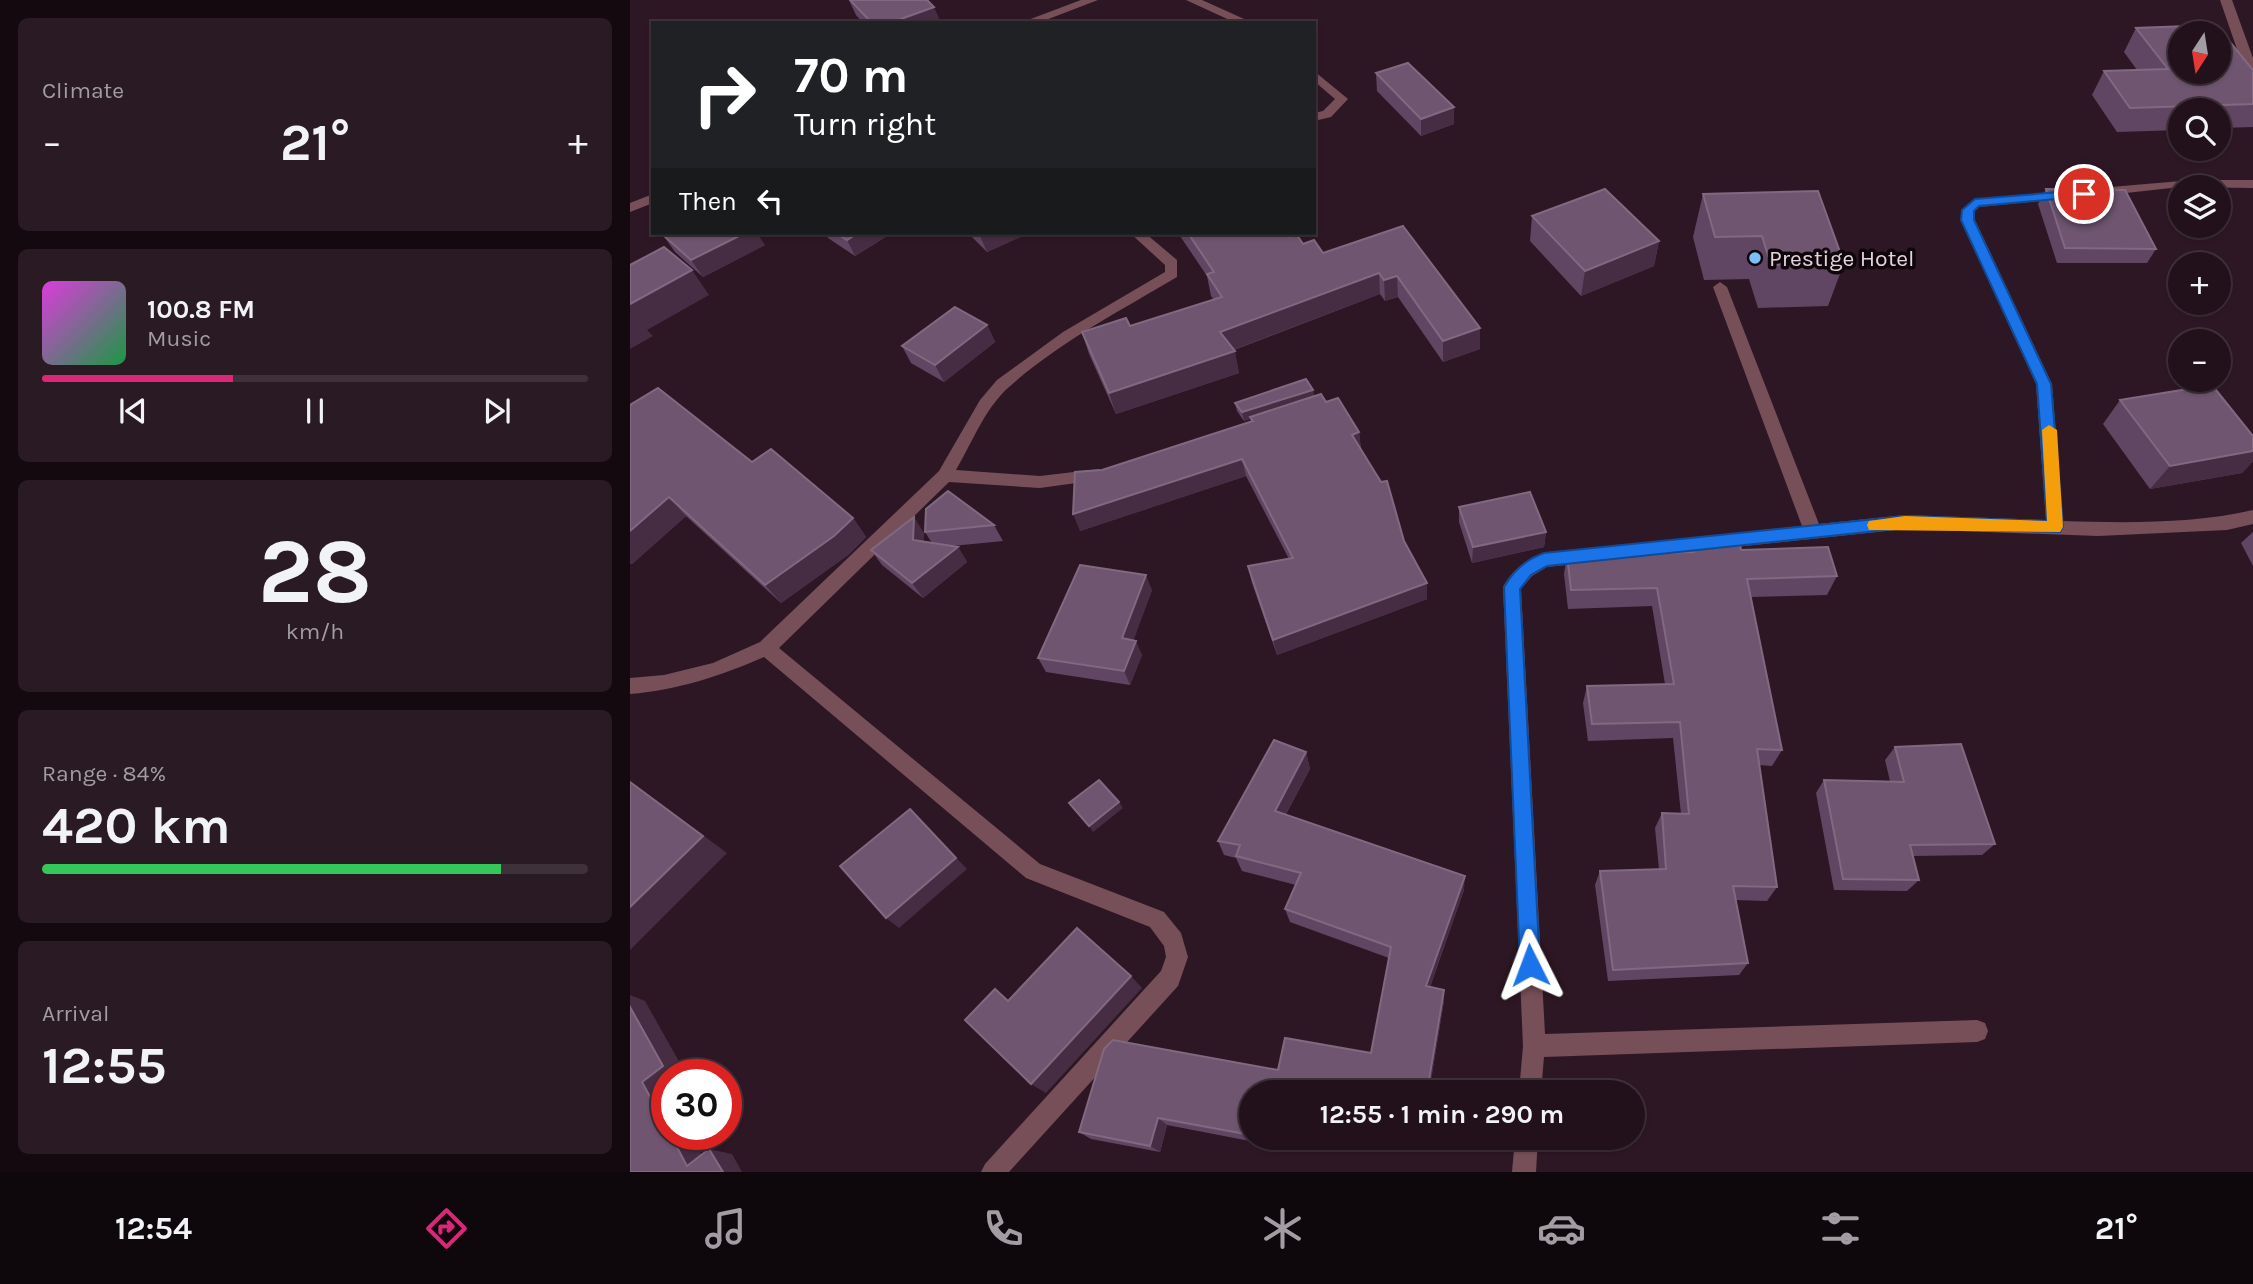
<!DOCTYPE html>
<html lang="en">
<head>
<meta charset="utf-8">
<style>
	body { margin:0; font-family:Karla,sans-serif; background:#2a1a24; color:#f1f3f6; height:100vh; display:flex; flex-direction:column; font-size:26px; white-space:nowrap }
	* { box-sizing:border-box; margin:0 }
	p { font-size:23px; color:#a29da3 }
	.icon { flex:none; width:38px; height:38px; fill:none; stroke:currentColor; stroke-width:2; stroke-linecap:round; stroke-linejoin:round }
	.map { position:relative; flex:1; overflow:hidden }
	.drawer { display:flex; flex-direction:column; gap:18px; padding:18px; background:#13090f; width:630px }
	.drawer>* { flex:none }
	.top-card { position:absolute; left:21px; top:21px; width:665px; height:214px; border-radius:0px; box-shadow:0 2px 5px #0004,0 0 0 2px #3f313a; background:#202124; color:#fff; overflow:hidden }
	.needle { width:46px; rotate:192deg }
	.buttons { position:absolute; left:1538px; top:21px; display:grid; gap:14px }
	.buttons a { display:grid; place-items:center; width:63px; height:63px; border-radius:50%; background:#22111b; box-shadow:0 2px 5px #0004,0 0 0 2px #3f313a; font-size:35px }
	.speed { position:absolute; left:21px; top:1059px; display:flex; gap:14px; font-size:35px; font-weight:700; text-align:center }
	.speed>* { display:grid; place-content:center; width:91px; height:91px; border-radius:50%; background:#22111b; box-shadow:0 2px 5px #0004,0 0 0 2px #3f313a; line-height:1 }
	.speed .limit { border:10px solid #d22; background:#fff; color:#111 }
	.pin { position:absolute; display:grid; place-items:center; width:60px; height:60px; color:#fff; margin:-30px; border:4px solid #fff; border-radius:50%; box-shadow:0 2px 7px #0007 }
	.me { position:absolute; width:77px; margin:-38px; rotate:357deg; stroke-linejoin:round; filter:drop-shadow(0 0 5px #0008) }
	.turn { display:flex; align-items:center; gap:24px; height:147px; padding:0 28px; font-size:32px }
	.turn .icon { width:91px; height:91px; stroke-width:2.5 }
	.turn b { display:block; font-size:49px; line-height:60px }
	.then { display:flex; align-items:center; height:66px; padding:0 28px; background:#0003; gap:14px; font-size:26px }
	.big { font-size:52px; font-weight:700; line-height:1.1 }
	.drawer .card { flex:1; display:flex; flex-direction:column; justify-content:center; gap:10px; min-width:0; padding:0 24px; border-radius:10px; background:#2a1a24 }
	.drawer .dial { align-items:center; gap:0 }
	.dial b { font-size:91px; line-height:1 }
	.song { display:flex; align-items:center; gap:21px }
	.cover { width:84px; height:84px; border-radius:10px; background:linear-gradient(135deg,hsl(300 70% 55%),hsl(140 70% 35%)) }
	.played { height:7px; border-radius:4px; background:linear-gradient(90deg,#db2777 35%,#3f313a 35%) }
	.keys { display:flex; justify-content:space-around; direction:ltr }
	.heat { display:flex; justify-content:space-between; align-items:center; font-size:38px; direction:ltr }
	.charge { height:10px; border-radius:5px; background:linear-gradient(90deg,#34c759 84%,#3f313a 0) }
	.trip { position:absolute; left:609px; top:1080px; width:406px; height:70px; border-radius:35px; background:#22111b; box-shadow:0 2px 5px #0004,0 0 0 2px #3f313a; font-weight:700; line-height:70px; text-align:center }
	.tabs { display:flex; height:112px; justify-content:space-around; align-items:center; background:#0e070b; color:#a29da3 }
	.tabs .icon { width:49px; height:49px }
	.tabs .selected { color:#db2777 }
	.tabs b { font-size:32px; color:#f1f3f6 }
	main { display:flex; flex:1; min-height:0 }
	.map>svg:first-child { display:block }
</style>
</head>
<body>
<main>
<section class="drawer">
<div class="card"><p>Climate</p>
<div class="heat"><a>−</a><b class="big">21°</b><a>+</a></div>
</div>
<div class="card">
<div class="song"><i class="cover"></i><div><b>100.8 FM</b><p>Music</p></div></div>
<div class="played"></div>
<div class="keys"><svg class="icon" aria-label="previous" viewBox="0 0 24 24"><path d="M18 5L8 12l10 7zM5 5v14"/></svg><svg class="icon" aria-label="pause" viewBox="0 0 24 24"><path d="M8 5v14M16 5v14"/></svg><svg class="icon" aria-label="next" viewBox="0 0 24 24"><path d="M6 5l10 7-10 7zM19 5v14"/></svg></div>
</div>
<div class="card dial"><b>28</b><p>km/h</p></div>
<div class="card"><p>Range · 84%</p><b class="big">420 km</b><div class="charge"></div></div>
<div class="card"><p>Arrival</p><b class="big">12:55</b></div>
</section>
<div class="map">
<svg width="1623" height="1172" viewBox="0 0 1623 1172">
	<rect width="100%" height="100%" fill="#2e1724"/>
	<g fill="none" stroke-linecap="round" stroke-linejoin="round">
		<g fill="#774f59" fill-rule="evenodd">
			<path d="M451,0h17l-60,23h-18z"/>
			<path d="M556,0h16l51,23h-17z"/>
			<path d="M1590,0h12l21,58v15l-4,-1 -11,-20z"/>
			<path d="M684,71l34,28 -17,18 -17,4v-8l9,-2 12,-12 -21,-18z"/>
			<path d="M1563,180h60v8l-73,-1 -81,9 -7,-4 7,-4z"/>
			<path d="M1434,191l7,4 -2,3 -90,9 -4,4v9l77,164 11,137c60,2 131,3 190,-11v14l-26,6 -129,6 -193,-7 -358,38 -15,9 -11,13 24,445 432,-14 8,3 3,8 -3,8 -8,3 -433,15 -3,35h-22l4,-46 -20,-459c8,-16 24,-28 41,-34l258,-27 -89,-239 7,-5 7,5 92,237 86,-9 141,5 -10,-136 -75,-164v-10l14,-11z"/>
			<path d="M23,194v9l-23,9v-9z"/>
			<path d="M500,233h15l32,27v17c-57,34 -119,66 -168,110 -24,21 -37,56 -53,83l84,6 59,-7 8,6 -2,4 -65,9 -91,-6 -170,166 261,216 124,48 17,21 7,24 -10,29 -169,186h-28l4,-8 176,-193 5,-14 -2,-11 -14,-19 -124,-49 -262,-221c-44,19 -86,33 -134,37v-16l34,-3 49,-12 47,-21 179,-171 41,-71 17,-20 66,-48 102,-60v-7z"/>
			<path d="M885,1138h23l-2,34h-24z"/>
		</g>
	</g>
	<g fill="#614663">
		<path d="M219,0h78l14,23h-78l-7,-8z"/>
		<path d="M1506,28l117,42v57l-34,1v-18h-39v20l-63,2 -25,-37 12,-24 33,-1 -13,-18z"/>
		<path d="M746,73l78,34v17l-33,12 -44,-45z"/>
		<path d="M1416,189l110,60 -9,14h-90l-19,-59z"/>
		<path d="M1073,194l141,69 -16,43 -70,2 -9,-29 -45,1 -11,-43z"/>
		<path d="M902,216l127,25 -5,25 -73,30 -51,-55z"/>
		<path d="M773,226l77,102v21l-37,13 -45,-65 -13,4 -5,-7 -146,56 5,23 -123,41 -27,-60 -7,-22 48,-6 84,-26 -3,-4 -4,-20 -29,-43h108l4,4 33,16z"/>
		<path d="M195,233h67l-37,23 -27,-18z"/>
		<path d="M338,233h61l-42,19z"/>
		<path d="M33,235l102,10 -62,32 -28,-25z"/>
		<path d="M357,325l8,17 -51,40 -33,-19 -9,-17z"/>
		<path d="M683,390l1,7 12,5 33,30 2,18 43,91 23,42v16l-150,56 -25,-72 -4,-17 41,-7 -43,-83 -166,55 22,-61 149,-49 -1,-2 -6,2 -7,-10 -2,-8z"/>
		<path d="M1490,400l133,36v25l-11,12 -92,16 -47,-65z"/>
		<path d="M0,405l122,57 101,56 13,19 -18,18 -67,48 -95,-87 -54,48 -2,-1z"/>
		<path d="M829,507l87,25 -2,15 -72,16 -13,-41z"/>
		<path d="M364,525l9,16 -51,5 6,1 9,15 -44,36 -41,-33 -11,-15 53,-17 -1,9 9,1 -7,-11z"/>
		<path d="M1623,532v34l-12,-23z"/>
		<path d="M1063,546l48,4 96,26 -10,19 -76,2 31,153 -10,16 -13,-1 18,122 -10,14 -32,-1 13,63 -9,12 -131,6 -13,-96 5,-14 59,-2 -4,-41 7,-15 19,1 -8,-76 -85,3 -5,-38 4,-17 78,-2 -13,-78 -84,3 -4,-35 3,-19 124,-3z"/>
		<path d="M522,590l-19,50 9,15 -12,30 -84,-13 -8,-14z"/>
		<path d="M1265,747l100,97 -13,11 -69,1 6,24 -12,11 -73,-1 -18,-97 8,-13 66,1 -5,-21z"/>
		<path d="M676,752l4,17 -24,45 178,76 -34,97 14,3v11l-15,91h-178v46h32l-2,9 -114,-22 -7,27 -69,-13 -12,-7 199,-62 93,-17 18,-95 -99,-36 -5,-13 11,-24 -54,-14 -6,-13 -12,-3 -6,-14z"/>
	</g>
	<g fill="#472d44">
		<path d="M304,7l7,16h-51z"/>
		<path d="M824,107v17l-33,12v-17z"/>
		<path d="M115,233h12l8,12 -62,32 -12,-17z"/>
		<path d="M228,233h34l-37,23 -8,-16z"/>
		<path d="M357,233h42l-42,19 -7,-16z"/>
		<path d="M1029,241l-5,25 -73,30 4,-25z"/>
		<path d="M62,270l17,25 -62,35 6,6 -23,13v-45z"/>
		<path d="M749,273l1,21 -155,59 -5,-21z"/>
		<path d="M767,276l1,21 -13,4 -1,-21z"/>
		<path d="M357,325l8,17 -51,40 -9,-17z"/>
		<path d="M850,328v21l-37,13v-21z"/>
		<path d="M605,351l4,22 -123,41 -7,-21z"/>
		<path d="M683,390l1,8 -70,23 -2,-9z"/>
		<path d="M729,432l2,18 -9,-15z"/>
		<path d="M1623,451v10l-11,12 -92,16 20,-23z"/>
		<path d="M612,459l4,17 -166,55 -7,-17z"/>
		<path d="M39,497l17,19 -54,48 -2,-2v-31z"/>
		<path d="M284,517l10,16 -1,23 -10,-16z"/>
		<path d="M223,518l13,19 -18,18 -67,48 -16,-18z"/>
		<path d="M916,532l-2,15 -72,16 1,-16z"/>
		<path d="M328,547l9,15 -44,36 -11,-15z"/>
		<path d="M516,575l6,15 -23,63 -7,-15z"/>
		<path d="M797,583v16l-150,56 -4,-15z"/>
		<path d="M506,641l6,14 -12,30 -6,-14z"/>
		<path d="M676,752l4,17 -31,57 -4,-15z"/>
		<path d="M0,781l97,72 -97,97z"/>
		<path d="M489,802l4,6 -30,24 -4,-6z"/>
		<path d="M291,821l46,48 -68,59 -13,-10z"/>
		<path d="M835,876l-1,14 -38,107v-11z"/>
		<path d="M501,976l11,12 -96,105 -15,-9z"/>
		<path d="M814,990v11l-15,91h-2z"/>
		<path d="M0,995l15,6 41,73h-19v54l-25,-46 -12,-75z"/>
		<path d="M528,1118l9,7 -7,27 -10,-6z"/>
		<path d="M40,1134h20l21,38 -24,-6z"/>
		<path d="M646,1138h7l-2,9 -5,-7z"/>
		<path d="M79,1149l23,5 10,18h-19z"/>
	</g>
	<g fill="#6f5570" stroke="#816981" stroke-width="2" fill-rule="evenodd">
		<path d="M220,0h77l7,7 -44,16h-18z"/>
		<path d="M1586,25l37,45v34l-123,4 -26,-37 64,-2 -32,-41zM1550,33h39v39h-39z"/>
		<path d="M778,63l46,44 -33,12 -45,-46z"/>
		<path d="M975,189l54,52 -74,30 -53,-55z"/>
		<path d="M1416,189l79,1 31,59 -91,-1z"/>
		<path d="M1188,191l26,72 -73,2 -9,-29 -47,1 -12,-43z"/>
		<path d="M773,226l77,102 -37,13 -46,-65 -13,4 -5,-7 -159,59 15,19 -126,42 -27,-61 44,-14 4,8 92,-29 -15,-23 7,-2 -26,-39h98l4,4 7,-2 6,9 11,-4 9,13z"/>
		<path d="M37,233h78l-54,27 -28,-25z"/>
		<path d="M206,233h22l-11,7z"/>
		<path d="M347,233h10l-7,3z"/>
		<path d="M34,247l28,23 -62,34v-39z"/>
		<path d="M325,307l32,18 -52,40 -33,-19z"/>
		<path d="M676,379l7,11 -71,22 -7,-9z"/>
		<path d="M1582,385l41,51v15l-83,15 -50,-66z"/>
		<path d="M28,388l94,74 19,-13 82,69 -19,18 -69,49 -96,-88 -39,34v-126z"/>
		<path d="M691,394l5,8 12,-4 21,34 -7,3 29,47 6,-1 17,60 23,42 -154,57 -25,-74 45,-8 -51,-99 -169,55 2,-42 27,-2 151,-49 -3,-4z"/>
		<path d="M318,491l46,34 -69,7 1,-23z"/>
		<path d="M900,492l16,40 -73,15 -14,-40z"/>
		<path d="M284,517l-1,23 45,7 -46,36 -41,-33z"/>
		<path d="M1110,545l1,5 87,-3 9,29 -90,3 35,171 -25,-1 20,138 -44,-1 15,77 -135,7 -13,-99 66,-2 -4,-56 27,1 -9,-92 -88,2 -5,-38 87,-2 -17,-96 -86,2 -4,-35 127,-3 -1,-6z"/>
		<path d="M450,565l66,10 -24,63 14,3 -12,30 -86,-13z"/>
		<path d="M644,740l32,12 -31,59 190,65 -39,110 18,4 -17,102h-176v43l-93,-17 -8,28 -71,-14 25,-83 9,-9 165,30 7,-32 86,15 20,-106 -106,-38 16,-36 -65,-17 4,-11 -22,-4z"/>
		<path d="M1331,744l34,100 -85,1 9,35 -76,-1 -19,-99 80,2 -9,-35z"/>
		<path d="M469,780l20,22 -30,24 -20,-23z"/>
		<path d="M0,782l73,54 -73,71z"/>
		<path d="M280,809l46,49 -70,60 -46,-52z"/>
		<path d="M447,928l54,48 -100,108 -66,-64 30,-31 13,12z"/>
		<path d="M0,1007l33,59 -21,16 25,46v6h3l17,32 22,-17 14,23h-93z"/>
		<path d="M632,1138h14v2z"/>
	</g>
	<path fill="#1a73e8" stroke="#114b97" stroke-width="2" d="M1454,190l5,1v5l-110,10 -5,5v9l77,164 12,143 -3,5 -155,-4 -358,38 -16,9 -11,14 20,376 -3,7 -7,2 -7,-2 -3,-7 -16,-378c9,-16 23,-28 40,-34l361,-37 142,5 -10,-137 -76,-164 1,-10 13,-11z"/>
	<path fill="#f59e0b" d="M1419,425l8,5 6,97 -3,5 -191,-2 -2,-5 2,-4 36,-5 142,5 -5,-91z"/>
	<circle fill="#7abff8" stroke="#0f060b" stroke-width="2.5" cx="1125" cy="258" r="7"/>
	<g text-anchor="middle" dominant-baseline="central" stroke-width="7" stroke-linejoin="round" paint-order="stroke">
		<g font-size="23" fill="#e4d4dc" stroke="#0f060b" text-anchor="start">
			<text x="1139" y="258">Prestige Hotel</text>
		</g>
	</g>
</svg>
<div class="buttons">
<a><svg class="needle" viewBox="-14 -14 28 28"><path d="M0-13l5 13h-10z" fill="#e53935"/><path d="M0 13l5-13h-10z" fill="#a29da3"/></svg></a>
<a><svg class="icon" aria-label="search" viewBox="0 0 24 24"><circle cx="10" cy="10" r="6"/><path d="M15 15l6 6"/></svg></a>
<a><svg class="icon" aria-label="layers" viewBox="0 0 24 24"><path d="M12 4l9 5-9 5-9-5zM3 14l9 5 9-5"/></svg></a>
<a>+</a>
<a>−</a>
</div>
<div class="speed"><div class="limit">30</div></div>
<div class="pin" style="left:1454px;top:194px;background:#d93025"><svg class="icon" aria-label="arrive" viewBox="0 0 24 24"><path d="M6 21V4h12l-3 4 3 4H6"/></svg></div>
<svg class="me" style="left:900px;top:965px" viewBox="-20 -20 40 40"><path d="M0-17L14 15 0 8-14 15z" fill="#1a73e8" stroke="#fff" stroke-width="4"/></svg>
<div class="trip">12:55 · 1 min · 290 m</div>
<div class="top-card">
<div class="turn"><svg class="icon" aria-label="right" viewBox="0 0 24 24"><path d="M7 20v-9h11M14 6l5 5-5 5"/></svg><div><b>70 m</b>Turn right</div></div>
<div class="then">Then<svg class="icon" aria-label="left" viewBox="0 0 24 24"><path d="M17 20v-9H6M10 6l-5 5 5 5"/></svg></div>
</div>
</div>
</main>
<nav class="tabs">
<b>12:54</b>
<svg class="icon selected" aria-label="directions" viewBox="0 0 24 24"><path d="M12 3l9 9-9 9-9-9zM9 14v-3h6M13 9l2 2-2 2"/></svg>
<svg class="icon" aria-label="music" viewBox="0 0 24 24"><path d="M9 18V5l10-2v13"/><circle cx="6" cy="18" r="3"/><circle cx="16" cy="16" r="3"/></svg>
<svg class="icon" aria-label="phone" viewBox="0 0 24 24"><path d="M5 4h4l2 5-3 2q2 4 5 5l2-3 5 2v4C11 20 4 13 5 4z"/></svg>
<svg class="icon" aria-label="climate" viewBox="0 0 24 24"><path d="M12 3v18M4 7l16 10M4 17L20 7"/></svg>
<svg class="icon" aria-label="car" viewBox="0 0 24 24"><path d="M5 17H2v-5l4-1 3-4h7l3 4 3 1v5h-3M9 17h6M6 11h13"/><circle cx="7" cy="17" r="2"/><circle cx="17" cy="17" r="2"/></svg>
<svg class="icon" aria-label="filters" viewBox="0 0 24 24"><path d="M4 7h16M4 17h16"/><circle cx="9" cy="7" r="2"/><circle cx="15" cy="17" r="2"/></svg>
<b>21°</b>
</nav>
</body>
</html>
